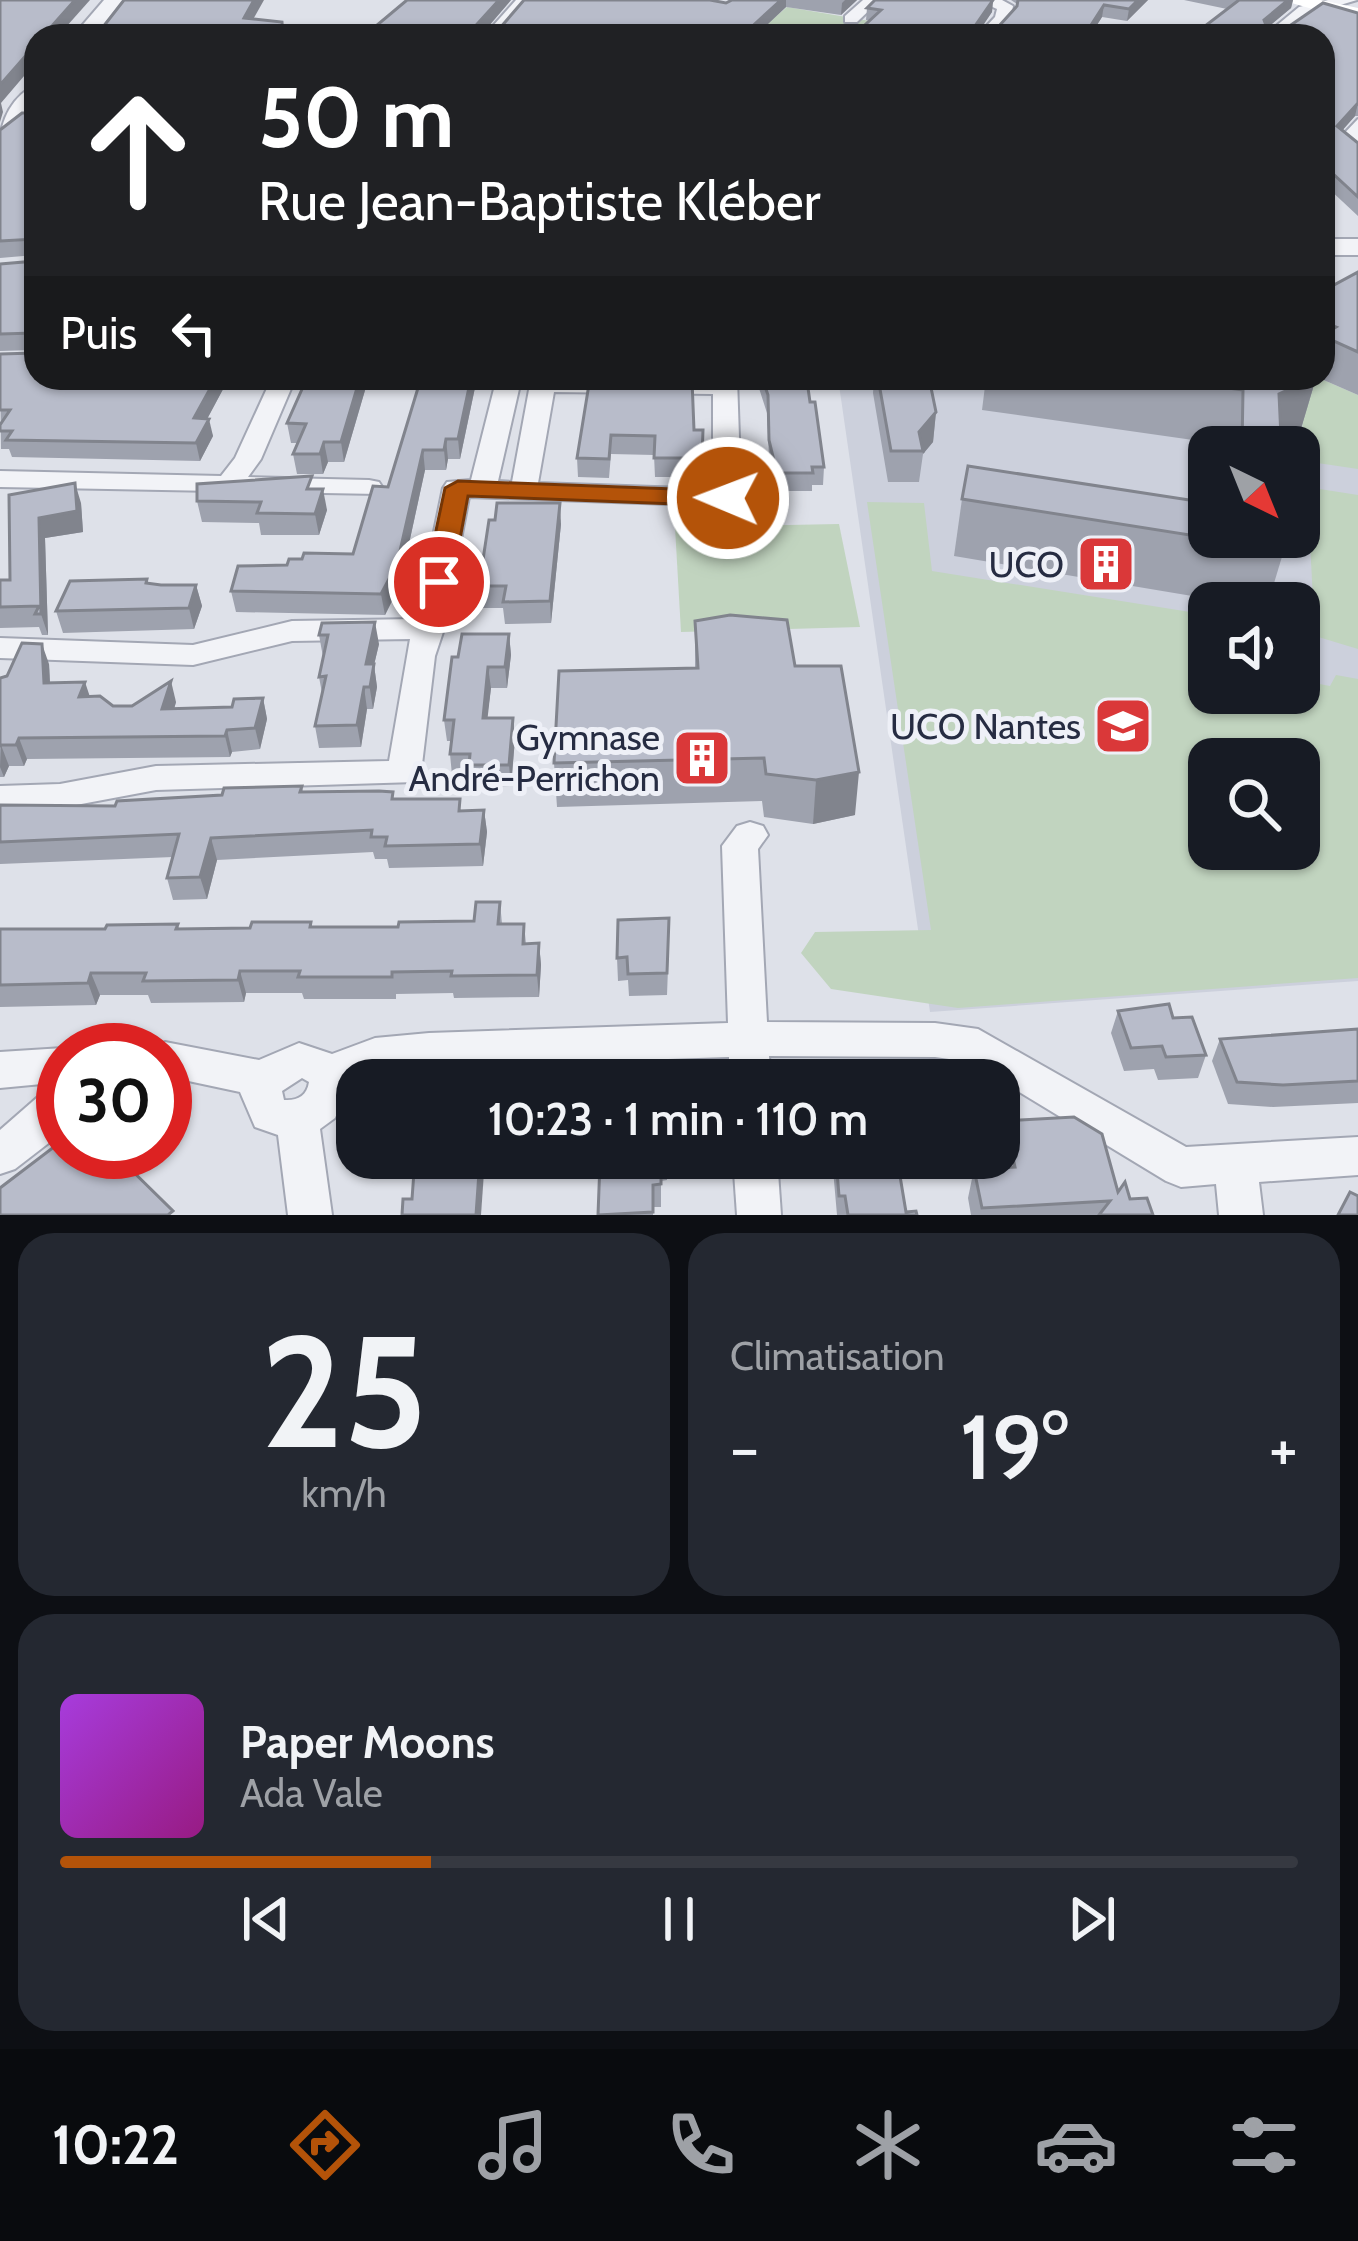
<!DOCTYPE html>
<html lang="fr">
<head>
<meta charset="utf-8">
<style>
	body { margin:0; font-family:Cabin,sans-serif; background:#242831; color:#f1f3f6; height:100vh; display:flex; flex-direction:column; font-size:45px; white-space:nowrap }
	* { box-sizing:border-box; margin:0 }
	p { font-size:39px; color:#9ea1a6 }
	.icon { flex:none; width:66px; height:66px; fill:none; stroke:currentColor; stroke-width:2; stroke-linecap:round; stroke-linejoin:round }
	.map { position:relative; height:1215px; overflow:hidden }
	.drawer { display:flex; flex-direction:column; gap:18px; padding:18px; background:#0d0f14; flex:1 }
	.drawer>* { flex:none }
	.guide { position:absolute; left:24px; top:24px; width:1311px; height:366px; border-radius:36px; box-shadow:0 3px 9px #0004; background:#202124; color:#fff; overflow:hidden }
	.needle { width:78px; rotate:137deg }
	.fabs { position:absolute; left:1188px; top:426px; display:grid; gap:24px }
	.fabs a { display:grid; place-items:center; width:132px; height:132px; border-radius:24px; background:#171b24; box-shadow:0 3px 9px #0004; font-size:60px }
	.speed { position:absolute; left:36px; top:1023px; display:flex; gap:24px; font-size:60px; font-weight:700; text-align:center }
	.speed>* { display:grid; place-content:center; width:156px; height:156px; border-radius:50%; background:#171b24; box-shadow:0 3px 9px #0004; line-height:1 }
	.speed .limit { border:18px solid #d22; background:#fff; color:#111 }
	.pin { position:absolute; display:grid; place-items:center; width:102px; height:102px; color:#fff; margin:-51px; border:6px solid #fff; border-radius:50%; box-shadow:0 3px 12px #0007 }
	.me { position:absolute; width:132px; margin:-66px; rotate:271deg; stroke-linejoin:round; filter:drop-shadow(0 0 9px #0008) }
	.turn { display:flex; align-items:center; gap:42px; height:252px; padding:0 36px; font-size:54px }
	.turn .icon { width:156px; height:156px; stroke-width:2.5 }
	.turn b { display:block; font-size:84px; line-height:102px }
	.then { display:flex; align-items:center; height:114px; padding:0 36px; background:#0003; gap:24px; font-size:45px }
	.big { font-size:90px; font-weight:600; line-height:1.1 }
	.drawer .widget { flex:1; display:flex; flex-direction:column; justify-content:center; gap:18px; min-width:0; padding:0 42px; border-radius:36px; background:#242831 }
	.drawer .dial { align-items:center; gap:0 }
	.dial b { font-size:156px; line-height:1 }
	.song { display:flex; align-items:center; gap:36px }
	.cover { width:144px; height:144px; border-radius:18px; background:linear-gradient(135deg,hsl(280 70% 55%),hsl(310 70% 35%)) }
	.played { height:12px; border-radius:6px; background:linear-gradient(90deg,#b45309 30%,#363941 30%) }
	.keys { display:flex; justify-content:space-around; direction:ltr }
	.heat { display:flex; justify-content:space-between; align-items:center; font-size:66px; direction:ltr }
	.drawer .tiles { flex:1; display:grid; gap:18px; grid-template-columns:1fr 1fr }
	.widget:last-child { grid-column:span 2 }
	.trip { position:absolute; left:336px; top:1059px; width:684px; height:120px; border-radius:36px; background:#171b24; box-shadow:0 3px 9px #0004; font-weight:600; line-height:120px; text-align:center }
	.menu { display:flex; height:192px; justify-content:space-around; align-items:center; background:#090b0e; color:#9ea1a6 }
	.menu .icon { width:84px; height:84px }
	.menu .active { color:#b45309 }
	.menu b { font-size:54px; color:#f1f3f6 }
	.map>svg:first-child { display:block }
</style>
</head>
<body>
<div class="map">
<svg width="1358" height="1215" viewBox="0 0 1358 1215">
	<rect width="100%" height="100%" fill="#dee1e9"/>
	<path fill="#ccd0dc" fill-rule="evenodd" d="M838,378h341l179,51v552l-428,31zM1209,447h90v90h-90zM1209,603h90v90h-90zM1209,759h90v90h-90z"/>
	<g fill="#c1d4bf" fill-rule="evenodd">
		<path d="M787,7l89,15 17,14h-209l84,-13z"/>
		<path d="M1189,378h130l39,17v74l-54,-8 -2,-43z"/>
		<path d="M1307,487l51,8v154l-43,-13z"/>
		<path d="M867,502l57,1 8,68 277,44v78h90v-13l31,6 6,-11 22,4v299l-400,30 -127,-19 -30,-36 14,-21 116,-2zM1209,759h90v90h-90z"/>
		<path d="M839,524l21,103 -179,5 -6,-105z"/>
	</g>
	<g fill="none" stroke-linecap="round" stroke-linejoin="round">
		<g stroke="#a3a7b4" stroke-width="4">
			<g id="minor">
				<path d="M516,0h17l-32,36h-17z"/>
				<path d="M863,0h17l-23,22h-12v-6z"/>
				<path d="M977,0h25l11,6 -2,12 -17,18h-17l18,-19 2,-8z"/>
				<path d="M1328,0h29l-47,14 -28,22h-18l35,-29z"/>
				<path d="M1358,119v36l-20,-15z"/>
				<path d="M266,378h24l3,6 -32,75 -13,18 121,3 10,2 4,6 -4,6 -379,-7v-16l221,5 14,-18 34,-74z"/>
				<path d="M502,378h235l4,120 -14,8 -258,-9 -25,132 -9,27 -14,117 -5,9 -260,8 -96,18 -60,2v-24l60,-2 96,-18 233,-5 21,-122 -118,2 -99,24 -193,-7v-20l193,7 99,-24 124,-2 27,-131 4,-6 24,-2 24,-95zM531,379l-19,103 -14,-1 21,-92zM554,392l159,2v95l-175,-6z"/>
				<path d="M750,822l13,4 5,9 -10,14 9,173 168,1 43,6 208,118 172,-10v38l-99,7 4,33h-44l-3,-31 -35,3 -15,-6 -196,-119 -35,-5 -166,-1 2,24h-42v-23l-300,10 -52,5 -27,11 -15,35 -15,11 12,86h-44l-10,-80 -23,-8 -15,-35 -75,-16v-26h-16l16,-8 94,18 40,-17 33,11 43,-16 54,-5 299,-10 -6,-177 15,-20zM302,1078l7,4c-2,14 -12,19 -25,18l-2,-9z"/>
				<path d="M63,1048l7,2h-7v32l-63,6v-36z"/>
				<path d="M63,1083v49l-48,37 -15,5v-44l48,-42z"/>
				<path d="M733,1158h44l4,57h-44z"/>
			</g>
		</g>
		<g stroke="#a3a7b4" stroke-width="4">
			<g id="tertiary">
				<path d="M104,0h19l-29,36h-21z"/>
				<path d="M36,85c0,23 -13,49 -36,59 0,-24 13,-49 36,-59z"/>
				<rect x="1323" y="239" width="35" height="16"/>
			</g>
		</g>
		<use href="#minor" fill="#f2f3f7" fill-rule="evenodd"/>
		<use href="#tertiary" fill="#f2f3f7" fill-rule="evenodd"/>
		<path fill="#fff" fill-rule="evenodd" d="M1281,0h40l37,8v14z"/>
	</g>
	<g fill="#9ea2ae">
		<path d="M407,0h104l-22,26 11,2 226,-25 6,-3h125l-16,15 -55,-8 -30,28 -392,1z"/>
		<path d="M993,0l-1,12 -10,14h17l18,-19v-3l-6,-4h137l-21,21 -25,-4 -12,19h-237l17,-15 -4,-1 1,-12z"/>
		<path d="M1184,0h109l-2,8 -24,20 21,-1 70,-14v103h-3l-13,14 16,13v73l-31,-29 -4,-151h-131l35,-27z"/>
		<path d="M35,113l1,265h193l-22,41 6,17 -13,25 -188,-4 -3,-8h-8l-1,-95 34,-1v-3l-34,1v-87l35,-3v-6l-35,3v-128z"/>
		<path d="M1358,272v123l-39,-17h4v-87z"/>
		<path d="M307,378h86l-1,2h-24l-24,82h-16l-5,12h-26l-4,-20 5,-11h-7l-4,-20z"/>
		<path d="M477,378l-17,81h-12l-2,11h-21l-25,115 -15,30 -149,-3 -5,-21 56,-26 66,-11 35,-67z"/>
		<path d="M746,378h56l1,10 7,14 14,65 -1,18h-11v6h-36l-7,-33 -2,-45 -10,-31h-11z"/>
		<path d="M874,378h55l7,34 -3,30 -10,12 -4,28h-31l-15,-89z"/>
		<path d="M986,378h330l-16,54 -15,8 8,5 -1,2h-64v-2l-246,-35z"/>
		<path d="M692,380l2,50h9l-1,47h-47l-1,-22 -43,-1 -2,24 -31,-1 -1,-19z"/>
		<path d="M314,489l13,21 -8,25h-58l-2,-12 -57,-1 -5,-21z"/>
		<path d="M9,495l72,8 2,29 -38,6 3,97h-6l-3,-8 -39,1v-48h10z"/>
		<path d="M962,499l322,51 -16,53h-34l-280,-47z"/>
		<path d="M561,524l-10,99 -46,1 -2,-16h-22l-2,-22z"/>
		<path d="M147,579l1,4 13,2h35l6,21 -8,23 -131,4 -7,-22z"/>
		<path d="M695,621l100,45 60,149 -42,9 -49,-7 -2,-16 -205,6 -3,-44 141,-95z"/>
		<path d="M322,623l57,21 -5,21 3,22 -4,22h-6l-6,38 -42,1 -4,-22 7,-33 -3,-16 4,-20 -4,-22z"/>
		<path d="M509,634l2,21 -4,33h-16l-4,30h26l2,21 -4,47 -39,1 -2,-12h-18l-2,-21 1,-13h-4l-3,-21 14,-63z"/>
		<path d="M49,664l1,19 63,23 63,-4 -2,7 58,-2 31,-9 4,21 -7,30 -28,3 -2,5 -203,2 -3,7h-15l-5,11h-4v-99z"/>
		<path d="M302,786l1,6 92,7 67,12 22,-1 3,22 -4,34 -94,2 -2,-9h-12l-2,-7 -156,8 -10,39 -34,1 -6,-22 6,-21 -173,7v-59l115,1z"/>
		<path d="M500,902l2,22h22l2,20 13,-1 2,22 -2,32 -85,1 -1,-5 -57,1v5h-92l-2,-6h-56l-2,9 -93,1 -3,-8h-48l-4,10 -96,2v-78h105l73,-5 1,5 71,-1 61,-6 1,5h86l76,-6z"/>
		<path d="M669,941l-2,54 -38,1 -1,-16 -10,1 -1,-23z"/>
		<path d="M1118,1011l55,7 33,37 -8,23 -40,2 -4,-11 -30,2 -13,-38z"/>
		<path d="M1358,1029v74l-85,4 -45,-3 -16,-43 8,-22z"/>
		<path d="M999,1103l5,21 114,68 35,23h-182l-3,-17 6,-29 28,-1 -3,-15 2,-16h-2z"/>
		<path d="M667,1158v22l-6,1v26h-8v8h-55l2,-53z"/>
		<path d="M832,1158h68l-1,7 7,47 11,3h-80z"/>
	</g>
	<g fill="#81848d">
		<path d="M75,0h15l-32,36h-15z"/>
		<path d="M254,0h10l-18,32 -2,-14z"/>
		<path d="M499,0h12l-31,36 -2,-13z"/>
		<path d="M781,0h5v7l-31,29 -9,-4z"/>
		<path d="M845,0h12l-16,15 1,-12z"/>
		<path d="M993,0l-1,12 -16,24 -1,-10z"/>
		<path d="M1138,0h10l-21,21 2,-12z"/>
		<path d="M1288,0h5l-2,8 -30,25 3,-13z"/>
		<path d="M1104,5l-2,12 -12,19h-6z"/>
		<path d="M36,44v18l-35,41 2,9 -3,10v-37z"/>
		<path d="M1358,103l-3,13 -21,24 3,-14z"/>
		<path d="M216,378h13l-31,58 -4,-18z"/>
		<path d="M360,378h8v2l-24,82 -3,-20z"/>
		<path d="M471,378h6l-17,81 -2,-20z"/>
		<path d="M1316,378l-16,54 -31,15 10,-53z"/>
		<path d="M936,412l-3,30 -10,12 -4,-22z"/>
		<path d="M209,419l4,17 -13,25 -4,-18z"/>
		<path d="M446,439l2,20 -2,11 -2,-20z"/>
		<path d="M324,442l4,20 -5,12 -3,-20z"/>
		<path d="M423,450l2,20 -25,115 -15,30 -4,-21z"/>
		<path d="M75,483l6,20 2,29 -38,6 3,97 -7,-21 -2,-96z"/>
		<path d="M323,489l4,21 -8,25 -4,-21z"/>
		<path d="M560,503l1,21 -10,99 -1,-22z"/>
		<path d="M196,585l6,21 -8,23 -5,-21z"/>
		<path d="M375,622l4,22 -5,21 3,22 -4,22 -7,-45z"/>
		<path d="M509,634l2,21 -4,33 -2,-21z"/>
		<path d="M42,644l7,20 2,40 -7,-21z"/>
		<path d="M488,667l3,21 -6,52 -2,-22z"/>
		<path d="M171,681l5,21 -8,28 -6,-21z"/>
		<path d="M85,682l7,21 -13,-6z"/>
		<path d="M364,687l3,22 -6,38 -4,-22z"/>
		<path d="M263,698l4,21 -7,30 -5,-21z"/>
		<path d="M513,718l2,21 -4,47 -2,-21z"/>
		<path d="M227,730l5,22 -2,5 -5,-21z"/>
		<path d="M19,738l8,21 -3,7 -8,-21z"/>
		<path d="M1,745l8,21 -5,11 -4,-10z"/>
		<path d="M859,772l-4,43 -42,9 3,-44z"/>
		<path d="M484,810l3,22 -4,34 -3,-22z"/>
		<path d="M211,838l6,22 -10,39 -7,-22z"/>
		<path d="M539,943l2,22 -2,32 -2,-22z"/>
		<path d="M240,971l6,22 -2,9 -6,-22z"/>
		<path d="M91,973l9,22 -4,10 -8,-22z"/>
		<path d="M480,1158h5l-4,57h-5z"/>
	</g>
	<g fill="#b8bcca" stroke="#81848d" stroke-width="3">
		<path d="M0,0h75l-32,36h-7v8l-36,41z"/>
		<path d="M124,0h130l-10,18 38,4 1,14h-187z"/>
		<path d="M407,0h92l-21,23 22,5 24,-28h186l16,3 6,-3h49l-35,32 13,4 10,-7 6,7h-411z"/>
		<path d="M875,0h118l-18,26h24l18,-20 1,-6h120l-9,9 -25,-4 -20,31h-231l28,-26 -14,-2z"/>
		<path d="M1239,0h49l-24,20 3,8 21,-1 35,-24 35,10v90l-21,23 21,17v54l-27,-25 -8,11v-147h-131z"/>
		<path d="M36,106v272h180l-22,40 15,1 -13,24 -190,-3 6,-9h-12v-6l10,-15h-10v-56l34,-1v-20l-34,1v-70l35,-3v-22l-35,2v-111l22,-17h13z"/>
		<path d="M1358,272v80l-35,-16v-1l13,-8 -13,-5v-31z"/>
		<path d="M307,378h53l-19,64h-17l-4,12h-27l13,-30 -19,-1z"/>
		<path d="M421,378h50l-13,61h-12l-2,11h-21l-26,114 -16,30 -150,-3 7,-25 49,-1 2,-6h13l2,-6 49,1 20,-68 15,1z"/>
		<path d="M590,378l102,2 2,50h9l-1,28h-48l1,-22 -44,-1 -2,24 -32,-1z"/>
		<path d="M762,378h40l1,10h5l2,14h5l9,65h-12l1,6h-36l-8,-33 -1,-45z"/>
		<path d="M878,378h51l7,34 -17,20 4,19h-32z"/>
		<path d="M1155,378h159l-35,16 2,43 12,8 -5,2h-46l1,-57z"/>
		<path d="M968,466l241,37v34h74l1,13 -322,-51z"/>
		<path d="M312,476l-5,13h16l-8,25 -58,-1 4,-11 -64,-1v-17z"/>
		<path d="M75,483l2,28 -38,7 2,96h-6l4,-8 -39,1v-27h10l-1,-85z"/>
		<path d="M497,503h63l-10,98 -47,1 3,-16h-27l10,-66h6z"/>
		<path d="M147,579l-1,4 15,2h35l-7,23 -133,3 14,-30z"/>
		<path d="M730,615l57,5 8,46h46l18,106 -43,8 -50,-6 -2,-16 -210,5 5,-92 139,-3 -3,-47z"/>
		<path d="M375,622l-9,42h8l-4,23h-6l-7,38 -42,1 11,-50 -7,1 9,-42h-9l3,-12z"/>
		<path d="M462,634h47l-4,33h-17l-5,51h30l-4,47h-40l1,-11h-20l4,-34h-10l8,-63h6z"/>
		<path d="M22,643l20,1 2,39 41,-1 -6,15 21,-1 13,10h19l39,-25 -9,28 70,-2 2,-8 29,-1 -8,30 -28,2 -2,6 -206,2 -3,7h-15l-1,2v-69l7,-2z"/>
		<path d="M302,786l-2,6 79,-1 14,1 -1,7h68l-1,12 25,-1 -4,34 -95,2 2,-9h-16l1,-7 -161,8 -11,39 -33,1 12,-44 -179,8v-37l115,1 2,-5 105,-6 2,-7z"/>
		<path d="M476,902h24l-2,22h26l-1,20 16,-1 -2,32 -86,1 1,-5 -60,1v5h-94l2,-6h-60l-2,9 -95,1 3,-8h-55l-3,10 -88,2v-56h105l2,-4 71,-1 -2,5 74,-1 2,-6h59l-1,5h88l1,-5 75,-1z"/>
		<path d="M669,918l-2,55 -39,1 -1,-17 -10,1 1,-38z"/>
		<path d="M1169,1004l4,14 19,-1 14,38 -40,2 -4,-11 -31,2 -13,-37z"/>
		<path d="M1358,1029v52l-75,4 -46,-3 -17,-43z"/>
		<path d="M888,1061l3,19h-61v-2l36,-2 -3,-14z"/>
		<path d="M632,1070l1,10h-27l-1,-9z"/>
		<path d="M999,1103l6,23h-6z"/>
		<path d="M1074,1117l28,17 16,58 7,-10 5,17 17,-1 6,17h-54l11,-14 -128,7 -8,-39 41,-2 -10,-46z"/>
		<path d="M63,1140v12h50l60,59 -5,4h-168v-27z"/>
		<path d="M415,1158h65l-4,57h-74l1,-16h9z"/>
		<path d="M607,1158h60l-6,1v25l-8,1v27l-55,3 2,-53h7z"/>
		<path d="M836,1158h61l9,54 10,-1 1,4h-69l-3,-19h-6z"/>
		<path d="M1350,1192l8,4v19h-20z"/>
	</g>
	<path fill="#b45309" stroke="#753606" stroke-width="3" d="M458,481l270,10 12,7 -12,8 -260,-10 -16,86 -13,8 -14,-8 20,-94z"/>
	<defs>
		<g id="building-square" transform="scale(3)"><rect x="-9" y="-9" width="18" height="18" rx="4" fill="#da3839" stroke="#eef0f7"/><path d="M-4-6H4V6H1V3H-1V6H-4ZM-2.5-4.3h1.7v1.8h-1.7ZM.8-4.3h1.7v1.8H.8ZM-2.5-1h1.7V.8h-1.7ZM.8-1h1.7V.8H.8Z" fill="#fff"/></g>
		<g id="university-square" transform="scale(3)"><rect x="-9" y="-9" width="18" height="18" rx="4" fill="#da3839" stroke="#eef0f7"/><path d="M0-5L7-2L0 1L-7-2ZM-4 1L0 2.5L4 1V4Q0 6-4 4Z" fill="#fff"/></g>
	</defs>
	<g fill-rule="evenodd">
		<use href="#building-square" x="1106" y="564"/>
		<use href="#university-square" x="1123" y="726"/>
		<use href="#building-square" x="702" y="758"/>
	</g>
	<g text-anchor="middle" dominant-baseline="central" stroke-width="10" stroke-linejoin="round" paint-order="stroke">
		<g font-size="36" fill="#262c42" stroke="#eef0f7" text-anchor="end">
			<text x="1064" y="564">UCO</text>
			<text x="1081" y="726">UCO Nantes</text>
			<text x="660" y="737">Gymnase<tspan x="660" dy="41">André-Perrichon</tspan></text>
		</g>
	</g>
</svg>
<div class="fabs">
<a><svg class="needle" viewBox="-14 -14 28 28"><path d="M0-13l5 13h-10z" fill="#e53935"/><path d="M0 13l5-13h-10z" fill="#9ea1a6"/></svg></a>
<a><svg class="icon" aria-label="sound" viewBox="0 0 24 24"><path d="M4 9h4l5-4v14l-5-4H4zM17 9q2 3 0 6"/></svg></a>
<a><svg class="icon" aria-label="search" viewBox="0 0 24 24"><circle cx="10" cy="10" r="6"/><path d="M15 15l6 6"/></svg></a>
</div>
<div class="speed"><div class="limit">30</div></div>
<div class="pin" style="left:439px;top:582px;background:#d93025"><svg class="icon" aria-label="arrive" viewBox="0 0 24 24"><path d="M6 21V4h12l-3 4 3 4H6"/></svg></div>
<svg class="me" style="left:728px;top:498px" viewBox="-20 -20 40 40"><circle r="17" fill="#b45309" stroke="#fff" stroke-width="3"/><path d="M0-11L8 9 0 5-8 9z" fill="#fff"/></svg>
<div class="trip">10:23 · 1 min · 110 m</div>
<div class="guide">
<div class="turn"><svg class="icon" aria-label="ahead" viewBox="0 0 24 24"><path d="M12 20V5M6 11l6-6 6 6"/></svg><div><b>50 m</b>Rue Jean-Baptiste Kléber</div></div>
<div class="then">Puis<svg class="icon" aria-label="left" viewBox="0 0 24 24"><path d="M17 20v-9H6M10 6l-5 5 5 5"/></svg></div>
</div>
</div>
<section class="drawer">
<div class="tiles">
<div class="widget dial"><b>25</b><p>km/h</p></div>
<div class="widget"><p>Climatisation</p>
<div class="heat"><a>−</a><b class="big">19°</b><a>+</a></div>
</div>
<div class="widget">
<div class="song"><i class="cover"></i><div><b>Paper Moons</b><p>Ada Vale</p></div></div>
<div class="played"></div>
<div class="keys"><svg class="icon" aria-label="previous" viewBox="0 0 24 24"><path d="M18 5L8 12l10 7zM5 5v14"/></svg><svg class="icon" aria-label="pause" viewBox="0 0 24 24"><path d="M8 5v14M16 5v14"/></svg><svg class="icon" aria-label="next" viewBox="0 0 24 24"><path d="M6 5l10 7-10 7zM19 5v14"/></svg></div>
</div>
</div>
</section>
<nav class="menu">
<b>10:22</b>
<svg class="icon active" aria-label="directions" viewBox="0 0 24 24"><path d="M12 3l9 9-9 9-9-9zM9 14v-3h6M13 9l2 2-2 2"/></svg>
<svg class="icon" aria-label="music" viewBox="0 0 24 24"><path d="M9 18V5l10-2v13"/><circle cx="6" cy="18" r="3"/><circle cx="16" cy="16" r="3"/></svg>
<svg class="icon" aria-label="phone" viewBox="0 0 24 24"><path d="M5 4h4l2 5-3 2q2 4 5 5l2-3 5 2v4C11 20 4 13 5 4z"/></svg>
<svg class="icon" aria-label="climate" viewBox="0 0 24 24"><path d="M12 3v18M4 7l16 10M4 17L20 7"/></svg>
<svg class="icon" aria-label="car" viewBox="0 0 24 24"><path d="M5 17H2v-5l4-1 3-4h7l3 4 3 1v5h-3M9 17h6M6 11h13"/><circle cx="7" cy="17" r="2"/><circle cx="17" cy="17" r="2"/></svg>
<svg class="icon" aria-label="filters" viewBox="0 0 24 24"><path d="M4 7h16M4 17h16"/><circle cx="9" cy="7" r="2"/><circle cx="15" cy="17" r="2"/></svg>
</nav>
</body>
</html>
